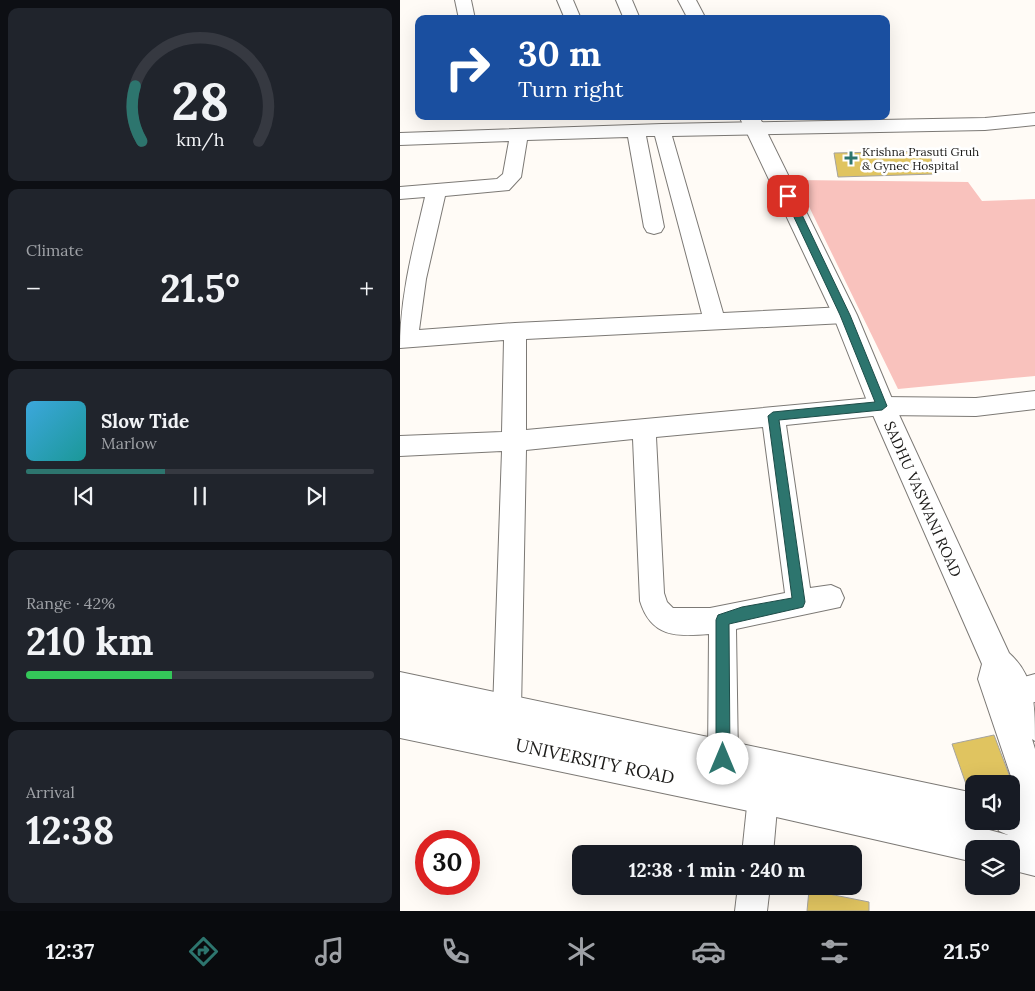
<!DOCTYPE html>
<html lang="en">
<head>
<meta charset="utf-8">
<style>
	body { margin:0; font-family:Lora,serif; background:#20242c; color:#f1f3f6; height:100vh; display:flex; flex-direction:column; font-size:19px; white-space:nowrap }
	* { box-sizing:border-box; margin:0 }
	p { font-size:16px; color:#9ea1a6 }
	.icon { flex:none; width:28px; height:28px; fill:none; stroke:currentColor; stroke-width:2; stroke-linecap:round; stroke-linejoin:round }
	.map { position:relative; flex:1; overflow:hidden }
	.panel { display:flex; flex-direction:column; gap:8px; padding:8px; background:#0d0f14; width:400px }
	.panel>* { flex:none }
	.top-card { position:absolute; left:15px; top:15px; width:475px; height:105px; border-radius:10px; box-shadow:0 5px 20px #0002; background:#1a4fa0; color:#fff; overflow:hidden }
	.tools { position:absolute; left:565px; top:775px; display:grid; gap:10px }
	.tools a { display:grid; place-items:center; width:55px; height:55px; border-radius:10px; background:#171b24; box-shadow:0 5px 20px #0002; font-size:25px }
	.speed { position:absolute; left:15px; top:830px; display:flex; gap:10px; font-size:25px; font-weight:700; text-align:center }
	.speed>* { display:grid; place-content:center; width:65px; height:65px; border-radius:50%; background:#171b24; box-shadow:0 5px 20px #0002; line-height:1 }
	.speed .limit { border:8px solid #d22; background:#fff; color:#111 }
	.pin { position:absolute; display:grid; place-items:center; width:42px; height:42px; color:#fff; margin:-21px; border-radius:10px; box-shadow:0 2px 8px #0006 }
	.me { position:absolute; width:55px; margin:-28px; rotate:0deg; stroke-linejoin:round; filter:drop-shadow(0 0 4px #0008) }
	.turn { display:flex; align-items:center; gap:18px; height:105px; padding:0 20px; font-size:22px }
	.turn .icon { width:65px; height:65px; stroke-width:2.5 }
	.turn b { display:block; font-size:35px; line-height:42px }
	.big { font-size:38px; font-weight:800; line-height:1.1 }
	.panel .widget { flex:1; display:flex; flex-direction:column; justify-content:center; gap:8px; min-width:0; padding:0 18px; border-radius:10px; background:#20242c }
	.panel .dial { align-items:center; gap:0 }
	.dial svg { height:130px; overflow:visible; fill:none; stroke:#363941; stroke-width:7; stroke-linecap:round; text-anchor:middle }
	.dial text { fill:#f1f3f6; stroke:none }
	.song { display:flex; align-items:center; gap:15px }
	.cover { width:60px; height:60px; border-radius:8px; background:linear-gradient(135deg,hsl(200 70% 55%),hsl(180 70% 35%)) }
	.played { height:5px; border-radius:2px; background:linear-gradient(90deg,#2d756e 40%,#363941 40%) }
	.keys { display:flex; justify-content:space-around; direction:ltr }
	.heat { display:flex; justify-content:space-between; align-items:center; font-size:28px; direction:ltr }
	.charge { height:8px; border-radius:4px; background:linear-gradient(90deg,#34c759 42%,#363941 0) }
	.trip { position:absolute; left:172px; top:845px; width:290px; height:50px; border-radius:10px; background:#171b24; box-shadow:0 5px 20px #0002; font-weight:800; line-height:50px; text-align:center }
	.dock { display:flex; height:80px; justify-content:space-around; align-items:center; background:#090b0e; color:#9ea1a6 }
	.dock .icon { width:35px; height:35px }
	.dock .active { color:#2d756e }
	.dock b { font-size:22px; color:#f1f3f6 }
	main { display:flex; flex:1; min-height:0 }
	.map>svg:first-child { display:block }
</style>
</head>
<body>
<main>
<section class="panel">
<div class="widget dial"><svg viewBox="0 0 100 80">
<path d="M14 69A42 42 0 1 1 86 69"/>
<path d="M14 69A42 42 0 0 1 10 35" stroke="#2d756e"/>
<text x="50" y="56" font-size="32" font-weight="700">28</text>
<text x="50" y="72" font-size="11">km/h</text>
</svg></div>
<div class="widget"><p>Climate</p>
<div class="heat"><a>−</a><b class="big">21.5°</b><a>+</a></div>
</div>
<div class="widget">
<div class="song"><i class="cover"></i><div><b>Slow Tide</b><p>Marlow</p></div></div>
<div class="played"></div>
<div class="keys"><svg class="icon" aria-label="previous" viewBox="0 0 24 24"><path d="M18 5L8 12l10 7zM5 5v14"/></svg><svg class="icon" aria-label="pause" viewBox="0 0 24 24"><path d="M8 5v14M16 5v14"/></svg><svg class="icon" aria-label="next" viewBox="0 0 24 24"><path d="M6 5l10 7-10 7zM19 5v14"/></svg></div>
</div>
<div class="widget"><p>Range · 42%</p><b class="big">210 km</b><div class="charge"></div></div>
<div class="widget"><p>Arrival</p><b class="big">12:38</b></div>
</section>
<div class="map">
<svg width="635" height="911" viewBox="0 0 635 911">
	<rect width="100%" height="100%" fill="#fffbf6"/>
	<path fill="#f9c2bd" d="M396,180l172,2 14,19 53,-2v177l-137,13z"/>
	<g fill="#e0c460" stroke="#a5a39e">
		<path d="M529,151l6,23 -97,3 -4,-24z"/>
		<path d="M594,735l16,42 -43,10 -15,-43z"/>
		<path d="M409,890l60,12v9h-62z"/>
	</g>
	<g fill="none" stroke-linecap="round" stroke-linejoin="round">
		<g stroke="#7c7975" stroke-width="2">
			<g id="minor">
				<path d="M55,0h16l4,19h-16z"/>
				<path d="M157,0h16l8,19h-16z"/>
				<path d="M216,0h16l8,19h-16z"/>
				<path d="M635,113v12l-50,5 -313,6 51,177 122,-6 7,2 4,6 -4,6 -7,2 -319,16v91l356,-33 94,1 59,-7v18l-59,7 -94,-1 -96,10 24,163 21,-3 9,4 4,9 -4,9 -104,22 2,130 -5,10 -10,5 -10,-5 -5,-10 1,-125c-33,3 -58,3 -69,-33l-7,-162 -107,11 -5,260 -4,10 -10,4 -10,-4 -4,-10 9,-259 -102,5v-20l102,-4 2,-92 -104,8c0,-52 13,-100 25,-151l-25,2v-12l97,-8 6,-5 6,-33 -109,4v-12l262,-9 323,-6zM246,136h9l47,178 -187,9 -96,7 7,-51 19,-83 64,-6 12,-13 6,-37 101,-3 16,90 3,5 7,2 7,-2 3,-5zM363,427l22,166 -75,15h-37l-6,-6 -3,-9 -8,-156z"/>
				<path d="M635,674v28l-15,3 -10,-4 -4,-10 4,-10z"/>
				<path d="M363,782l11,4 4,11 -5,57h-31l6,-57 4,-11z"/>
				<path d="M338,886h32l-3,25h-32z"/>
			</g>
		</g>
		<g stroke="#7c7975" stroke-width="2">
			<g id="tertiary">
				<path d="M278,0h18l10,19h-18z"/>
				<path d="M339,116h20l98,199 38,91 114,247c26,23 26,53 26,88l-3,-2 3,10v127l-24,-6v-21h-37v13l-211,-48 -363,-76v-34l24,5 -24,-5v-32l574,121v28h13l-9,6 30,8 -9,-4 -5,-10h17v-20l9,2 -42,-124 4,-15 -113,-258 -36,-91z"/>
			</g>
		</g>
		<use href="#minor" fill="#fff" fill-rule="evenodd"/>
		<use href="#tertiary" fill="#fff" fill-rule="evenodd"/>
	</g>
	<path fill="#2d756e" stroke="#1d4c48" d="M388,193l5,3 57,119 37,91 -5,4 -103,10 26,182 -2,5 -4,1 -70,16 1,135 -2,5 -5,2 -5,-2 -2,-5v-139l2,-5 24,-8 50,-9 -24,-182 5,-4 102,-10 -35,-87 -56,-119z"/>
	<path fill="#2d756e" stroke="#fff" stroke-width="2" d="M448.5 150.5h5v5h5v5h-5v5h-5v-5h-5v-5h5z"/>
	<g text-anchor="middle" dominant-baseline="central" stroke-width="5" stroke-linejoin="round" paint-order="stroke">
		<g font-size="12" fill="#1b1a18" stroke="#fff" text-anchor="start">
			<text x="462" y="151">Krishna Prasuti Gruh<tspan x="462" dy="14">&amp; Gynec Hospital</tspan></text>
		</g>
		<g font-size="15" fill="#1b1a18" stroke="#fff">
			<text transform="translate(523 499) rotate(66)">SADHU VASWANI ROAD</text>
		</g>
		<g font-size="18" fill="#1b1a18" stroke="#fff">
			<text transform="translate(195 761) rotate(12)">UNIVERSITY ROAD</text>
		</g>
	</g>
</svg>
<div class="tools">
<a><svg class="icon" aria-label="sound" viewBox="0 0 24 24"><path d="M4 9h4l5-4v14l-5-4H4zM17 9q2 3 0 6"/></svg></a>
<a><svg class="icon" aria-label="layers" viewBox="0 0 24 24"><path d="M12 4l9 5-9 5-9-5zM3 14l9 5 9-5"/></svg></a>
</div>
<div class="speed"><div class="limit">30</div></div>
<div class="pin" style="left:388px;top:196px;background:#d93025"><svg class="icon" aria-label="arrive" viewBox="0 0 24 24"><path d="M6 21V4h12l-3 4 3 4H6"/></svg></div>
<svg class="me" style="left:323px;top:759px" viewBox="-20 -20 40 40"><circle r="19" fill="#fff"/><path d="M0-13L10 11 0 6-10 11z" fill="#2d756e"/></svg>
<div class="trip">12:38 · 1 min · 240 m</div>
<div class="top-card">
<div class="turn"><svg class="icon" aria-label="right" viewBox="0 0 24 24"><path d="M7 20v-9h11M14 6l5 5-5 5"/></svg><div><b>30 m</b>Turn right</div></div>
</div>
</div>
</main>
<nav class="dock">
<b>12:37</b>
<svg class="icon active" aria-label="directions" viewBox="0 0 24 24"><path d="M12 3l9 9-9 9-9-9zM9 14v-3h6M13 9l2 2-2 2"/></svg>
<svg class="icon" aria-label="music" viewBox="0 0 24 24"><path d="M9 18V5l10-2v13"/><circle cx="6" cy="18" r="3"/><circle cx="16" cy="16" r="3"/></svg>
<svg class="icon" aria-label="phone" viewBox="0 0 24 24"><path d="M5 4h4l2 5-3 2q2 4 5 5l2-3 5 2v4C11 20 4 13 5 4z"/></svg>
<svg class="icon" aria-label="climate" viewBox="0 0 24 24"><path d="M12 3v18M4 7l16 10M4 17L20 7"/></svg>
<svg class="icon" aria-label="car" viewBox="0 0 24 24"><path d="M5 17H2v-5l4-1 3-4h7l3 4 3 1v5h-3M9 17h6M6 11h13"/><circle cx="7" cy="17" r="2"/><circle cx="17" cy="17" r="2"/></svg>
<svg class="icon" aria-label="filters" viewBox="0 0 24 24"><path d="M4 7h16M4 17h16"/><circle cx="9" cy="7" r="2"/><circle cx="15" cy="17" r="2"/></svg>
<b>21.5°</b>
</nav>
</body>
</html>
